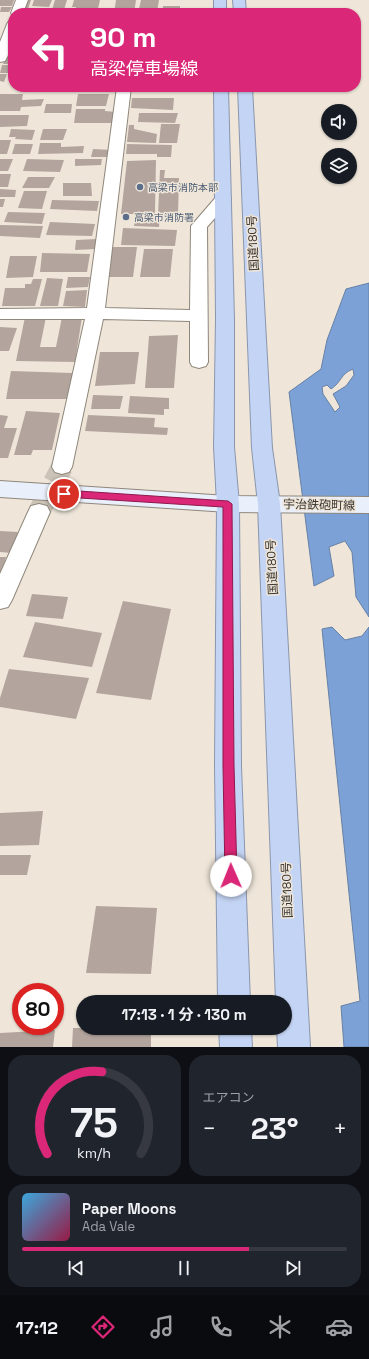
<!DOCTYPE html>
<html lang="ja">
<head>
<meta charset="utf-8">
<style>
	body { margin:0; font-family:"Space Grotesk","Noto Sans JP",sans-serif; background:#20242c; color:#f1f3f6; height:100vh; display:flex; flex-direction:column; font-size:15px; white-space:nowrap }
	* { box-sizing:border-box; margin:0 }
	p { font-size:13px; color:#9ea1a6 }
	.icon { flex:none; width:22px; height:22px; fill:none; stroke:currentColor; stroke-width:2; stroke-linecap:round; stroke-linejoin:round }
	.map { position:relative; height:1047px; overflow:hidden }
	.drawer { display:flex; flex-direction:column; gap:8px; padding:8px; background:#0d0f14; flex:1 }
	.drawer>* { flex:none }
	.hud { position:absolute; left:8px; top:8px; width:353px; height:84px; border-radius:16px; box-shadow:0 1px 3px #0004; background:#db2777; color:#fff; overflow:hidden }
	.controls { position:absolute; left:321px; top:104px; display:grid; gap:8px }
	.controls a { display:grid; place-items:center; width:36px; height:36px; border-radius:50%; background:#171b24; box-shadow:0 1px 3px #0004; font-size:20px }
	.speed { position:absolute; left:12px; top:983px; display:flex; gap:8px; font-size:20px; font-weight:700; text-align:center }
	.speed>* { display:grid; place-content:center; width:52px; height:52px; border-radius:50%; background:#171b24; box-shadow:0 1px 3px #0004; line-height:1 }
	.speed .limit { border:6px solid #d22; background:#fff; color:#111 }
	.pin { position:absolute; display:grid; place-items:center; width:34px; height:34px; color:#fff; margin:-17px; border:2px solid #fff; border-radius:50%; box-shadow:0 1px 4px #0007 }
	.me { position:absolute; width:44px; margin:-22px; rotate:359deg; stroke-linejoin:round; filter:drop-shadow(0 0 3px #0008) }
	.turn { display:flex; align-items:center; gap:14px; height:84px; padding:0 16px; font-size:18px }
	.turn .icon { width:52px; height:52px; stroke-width:2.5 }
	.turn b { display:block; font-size:28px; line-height:34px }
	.big { font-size:30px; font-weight:700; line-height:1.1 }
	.drawer .widget { flex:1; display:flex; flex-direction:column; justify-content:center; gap:6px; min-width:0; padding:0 14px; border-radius:16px; background:#20242c }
	.drawer .dial { align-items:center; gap:0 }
	.dial svg { height:104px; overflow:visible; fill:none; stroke:#363941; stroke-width:7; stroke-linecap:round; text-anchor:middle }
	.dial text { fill:#f1f3f6; stroke:none }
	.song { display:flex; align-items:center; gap:12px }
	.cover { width:48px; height:48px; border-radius:6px; background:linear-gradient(135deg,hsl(200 70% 55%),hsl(340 70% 35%)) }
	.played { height:4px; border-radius:2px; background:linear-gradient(90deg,#db2777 70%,#363941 70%) }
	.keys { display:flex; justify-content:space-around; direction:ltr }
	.heat { display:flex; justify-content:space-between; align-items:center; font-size:22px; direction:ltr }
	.drawer .tiles { flex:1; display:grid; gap:8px; grid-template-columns:1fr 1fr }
	.widget:last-child { grid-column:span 2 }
	.trip { position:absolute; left:76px; top:995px; width:216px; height:40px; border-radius:20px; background:#171b24; box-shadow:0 1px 3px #0004; font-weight:700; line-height:40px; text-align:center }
	.menu { display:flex; height:64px; justify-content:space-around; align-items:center; background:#090b0e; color:#9ea1a6 }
	.menu .icon { width:28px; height:28px }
	.menu .on { color:#db2777 }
	.menu b { font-size:18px; color:#f1f3f6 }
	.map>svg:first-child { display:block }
</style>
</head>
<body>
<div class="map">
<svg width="369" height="1047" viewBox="0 0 369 1047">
	<rect width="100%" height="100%" fill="#efe6d9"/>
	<g fill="#7ba1d7" stroke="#6781a5" fill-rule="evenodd">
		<path d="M369,283v334l-13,-20 -4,-45 -7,-11 -16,6 5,29 -20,10 -25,-194 32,-23 6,-29 19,-51zM353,369l1,6 -8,11 -13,8 7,13 -5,5 -12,-18 -1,-7 5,-2 4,4c11,-7 9,-15 22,-20z"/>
		<path d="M332,627l13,13 17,-4 7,-9v420h-25l-3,-41 19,-5 -38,-372z"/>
	</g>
	<g fill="#b3a59d">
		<path d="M0,0h14l-2,6h-12z"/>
		<path d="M25,0h6l-4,12h-7z"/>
		<path d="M34,0h18l-3,7 -17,-1z"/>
		<path d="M55,0h12l-4,13h-12z"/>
		<path d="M74,0h26l-3,13h-23l2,-6h-4z"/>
		<path d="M116,0h20l-2,13h-20z"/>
		<path d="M141,0h18l-2,12 -19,1z"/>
		<rect x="163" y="6" width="17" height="7"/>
		<path d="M1,7h11l-3,5h-9z"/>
		<path d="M9,49h4v15h-10z"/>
		<path d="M2,65h11v8h-13z"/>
		<path d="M0,74h7l-3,8 -4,-1z"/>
		<rect x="83" y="87" width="31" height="5"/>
		<path d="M131,87h50v2h-51z"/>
		<path d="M0,94h23l-1,6 22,-1 -3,7 -20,1 -1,4h-20z"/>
		<path d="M78,94h31l-3,12h-30z"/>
		<path d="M132,98h42l-1,12 -42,-2z"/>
		<path d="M46,104h26l-1,9h-27z"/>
		<path d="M76,109h29v2l11,1 -2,11h-40z"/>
		<path d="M139,113h39l-3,10 -37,-1z"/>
		<path d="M0,115h29l-2,11 -27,1z"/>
		<path d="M161,124h19l-3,19h-18z"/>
		<path d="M129,125h5v4l23,5 -1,9 -29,-1z"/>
		<path d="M11,129l24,1 -3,10 -17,-1 1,-2h-7z"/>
		<path d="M43,129h24l-4,11h-23z"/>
		<path d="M0,140h11l-4,14h-7z"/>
		<path d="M40,143h21v4l23,-1 -1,7 -45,1z"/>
		<path d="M15,144h18l-3,10h-18z"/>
		<path d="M127,144l45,1 -1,12h-14v-3h-31z"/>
		<path d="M93,149l19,1 -2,7h-19z"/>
		<path d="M0,159h13l-5,12h-8z"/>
		<path d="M27,159l37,1 -4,12 -37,-1z"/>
		<path d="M75,159h27l-1,6 -26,1z"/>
		<path d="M156,160l-1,54h-34l6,-53z"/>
		<path d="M160,170h5l-1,8h15l-1,37 -20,-1z"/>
		<path d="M0,174h11l-3,13h-8z"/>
		<path d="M28,177h27l-6,11h-27z"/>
		<path d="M63,183h28l1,13h-29z"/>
		<path d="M0,189l16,1 -1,7h-15z"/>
		<path d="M24,191h23l-5,18 -24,-1z"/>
		<path d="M0,199h5l-2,8h-3z"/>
		<path d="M52,200l47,1 -2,10 -47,-2z"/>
		<path d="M8,212l37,1 -3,11 -38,-2z"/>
		<path d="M135,217h25l-1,10 -25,-1z"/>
		<path d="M50,222l45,2 -3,12 -46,-1z"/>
		<path d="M0,225l43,1 -3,12 -40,-2z"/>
		<path d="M123,228l54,2 -2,16 -54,-1z"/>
		<path d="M97,239l-1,10 -21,1 1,-10z"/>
		<path d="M112,247h25l-4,30h-26z"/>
		<path d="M144,249h29l-3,28h-30z"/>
		<path d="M42,253l48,1 -3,18h-47z"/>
		<path d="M10,256h27l-4,21 -27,1z"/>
		<path d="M68,277h22l-2,10 -22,1z"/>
		<path d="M47,278l16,1 -5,27h-18z"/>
		<path d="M33,279h9l-7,27h-33l3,-18h20v-4h6z"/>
		<path d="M87,290l-2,17 -22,-1 3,-15z"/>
		<path d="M25,317h21l-6,30h16l6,-30h20l-7,45 -59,-1z"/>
		<path d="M0,327l17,1 -8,23h-9z"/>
		<path d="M178,335l-4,53h-29l4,-52z"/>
		<path d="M100,352h39l-4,32 -40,2z"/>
		<path d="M11,371l62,2 -5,26h-62z"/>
		<path d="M93,395l30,1 -3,13h-29z"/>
		<path d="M130,396l39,2v11h-5v6l-36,-2z"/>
		<path d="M26,411l34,2 -8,37h-19l-2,5h-17z"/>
		<path d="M0,415l8,1 -4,12h13l-9,30h-8z"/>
		<path d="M88,415l67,3 -1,9 14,1 -1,7 -82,-4z"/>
		<path d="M0,531l18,1 -7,21 -11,-1z"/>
		<path d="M0,557h6l-6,19z"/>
		<path d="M32,594l36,3 -5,22 -37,-3z"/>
		<path d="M123,601l48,8 -20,91 -55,-7z"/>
		<path d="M35,622l67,11 -10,34 -69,-10z"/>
		<path d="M9,669l80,9 -13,41 -76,-12v-9z"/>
		<path d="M43,811l-4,34 -39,1v-33z"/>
		<path d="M0,855h31l-4,20h-27z"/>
		<path d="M96,906l61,2 -6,66 -65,-1z"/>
		<path d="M73,1028h78v19h-79z"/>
		<path d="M55,1030l-2,17h-53v-14z"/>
	</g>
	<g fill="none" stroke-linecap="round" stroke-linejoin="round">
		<path stroke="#cbc3b7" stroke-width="22" stroke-dasharray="22 11" stroke-linecap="butt" d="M39,512l23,-45"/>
		<g stroke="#8f877b" stroke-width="2">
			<g id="minor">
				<path d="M16,0h12l-5,13h-10v3l-2,-3z"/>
				<path d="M13,20c0,15 0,28 -8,41l-5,1v-20l7,-18 2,-3z"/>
				<path d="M117,87h14l-26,221 85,2 1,-84 26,-30 6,-2 6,2 2,3 -2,3 -22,25 1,135 -2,4 -7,2 -7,-2 -2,-4v-41l-87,-2 -31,148 -3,5 -7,2 -7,-2 -3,-5 33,-148h-85v-10l87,-1z"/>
				<path d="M39,504l8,2 3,6 -38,88 -4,7 -8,2v-35l28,-62 3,-6z"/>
			</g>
		</g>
		<g stroke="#8f877b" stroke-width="2">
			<path id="secondary" d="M0,481l228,15 141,1v16l-141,-1 -228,-15z"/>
		</g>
		<g stroke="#8a96ad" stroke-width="2">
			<g id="trunk">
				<rect x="214" y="0" width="12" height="13"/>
				<path d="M233,0h12l1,13h-12z"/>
				<path d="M214,87h14l6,232v128l5,57 2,262 9,236h-32l-3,-236 2,-262 -3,-57 2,-128z"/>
				<path d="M238,87h14l20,361 8,56 30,543h-32l-1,-19h8v-26h-9l-18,-498 -6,-56z"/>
				<path d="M219,1028h32l1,19h-32z"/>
			</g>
		</g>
		<use href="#minor" fill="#fff" fill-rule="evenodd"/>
		<use href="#secondary" fill="#e9effb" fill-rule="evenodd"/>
		<use href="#trunk" fill="#c4d4f4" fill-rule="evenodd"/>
	</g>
	<path fill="#db2777" stroke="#8e194d" d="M64,490l164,11 4,3 2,262 3,110 -2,4 -4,2 -4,-2 -2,-4 -2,-110v-259l-159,-10 -5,-3z"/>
	<g fill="#5c6f8a" stroke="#efe6d9" stroke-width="1.5">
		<circle cx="140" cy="187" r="4"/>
		<circle cx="126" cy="217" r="4"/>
	</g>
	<g text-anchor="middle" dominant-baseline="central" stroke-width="3" stroke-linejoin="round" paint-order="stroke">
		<g font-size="10" fill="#4e5e75" stroke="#efe6d9" text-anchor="start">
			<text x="148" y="187">高梁市消防本部</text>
			<text x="134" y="217">高梁市消防署</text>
		</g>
		<g font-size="12" fill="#393530" stroke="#efe6d9">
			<text transform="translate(253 243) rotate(-93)">国道180号</text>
			<text transform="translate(319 505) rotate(1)">宇治鉄砲町線</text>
			<text transform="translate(272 567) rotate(-93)">国道180号</text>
			<text transform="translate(287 890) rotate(-92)">国道180号</text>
		</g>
	</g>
</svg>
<div class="controls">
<a><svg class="icon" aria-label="sound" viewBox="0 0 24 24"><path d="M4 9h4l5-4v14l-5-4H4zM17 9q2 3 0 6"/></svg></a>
<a><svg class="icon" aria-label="layers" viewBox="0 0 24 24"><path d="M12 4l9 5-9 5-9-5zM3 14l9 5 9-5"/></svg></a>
</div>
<div class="speed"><div class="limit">80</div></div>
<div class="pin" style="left:64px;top:494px;background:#d93025"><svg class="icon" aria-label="arrive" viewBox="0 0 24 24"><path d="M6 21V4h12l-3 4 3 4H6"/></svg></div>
<svg class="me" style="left:231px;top:876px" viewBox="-20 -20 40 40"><circle r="19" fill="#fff"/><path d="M0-13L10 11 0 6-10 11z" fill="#db2777"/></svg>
<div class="trip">17:13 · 1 分 · 130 m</div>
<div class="hud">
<div class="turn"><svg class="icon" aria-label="left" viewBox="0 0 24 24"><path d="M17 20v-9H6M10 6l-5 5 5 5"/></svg><div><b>90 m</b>高梁停車場線</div></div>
</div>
</div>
<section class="drawer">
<div class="tiles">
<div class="widget dial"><svg viewBox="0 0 100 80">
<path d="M14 69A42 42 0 1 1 86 69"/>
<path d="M14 69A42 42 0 0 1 56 6" stroke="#db2777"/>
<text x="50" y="56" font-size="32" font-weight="700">75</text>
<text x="50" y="72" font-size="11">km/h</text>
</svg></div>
<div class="widget"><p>エアコン</p>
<div class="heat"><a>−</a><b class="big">23°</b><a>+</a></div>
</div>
<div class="widget">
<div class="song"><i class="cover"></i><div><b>Paper Moons</b><p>Ada Vale</p></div></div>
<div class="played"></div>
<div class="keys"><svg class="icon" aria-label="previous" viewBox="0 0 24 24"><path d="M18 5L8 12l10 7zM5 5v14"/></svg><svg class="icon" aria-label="pause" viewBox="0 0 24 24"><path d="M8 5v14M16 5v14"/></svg><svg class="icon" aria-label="next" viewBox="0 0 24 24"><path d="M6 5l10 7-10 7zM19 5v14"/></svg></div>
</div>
</div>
</section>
<nav class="menu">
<b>17:12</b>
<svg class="icon on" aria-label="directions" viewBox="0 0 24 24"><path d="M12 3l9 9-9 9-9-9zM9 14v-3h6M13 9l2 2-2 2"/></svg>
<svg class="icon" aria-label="music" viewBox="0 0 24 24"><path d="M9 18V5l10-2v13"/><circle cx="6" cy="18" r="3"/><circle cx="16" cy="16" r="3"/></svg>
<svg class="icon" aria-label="phone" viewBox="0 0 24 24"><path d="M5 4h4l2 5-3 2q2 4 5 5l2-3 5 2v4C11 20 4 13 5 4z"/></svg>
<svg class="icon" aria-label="climate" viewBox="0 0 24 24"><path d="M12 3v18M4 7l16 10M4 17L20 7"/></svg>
<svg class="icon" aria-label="car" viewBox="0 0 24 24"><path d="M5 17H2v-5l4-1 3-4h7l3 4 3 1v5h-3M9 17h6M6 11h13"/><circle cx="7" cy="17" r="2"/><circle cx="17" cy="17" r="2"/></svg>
</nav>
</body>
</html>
